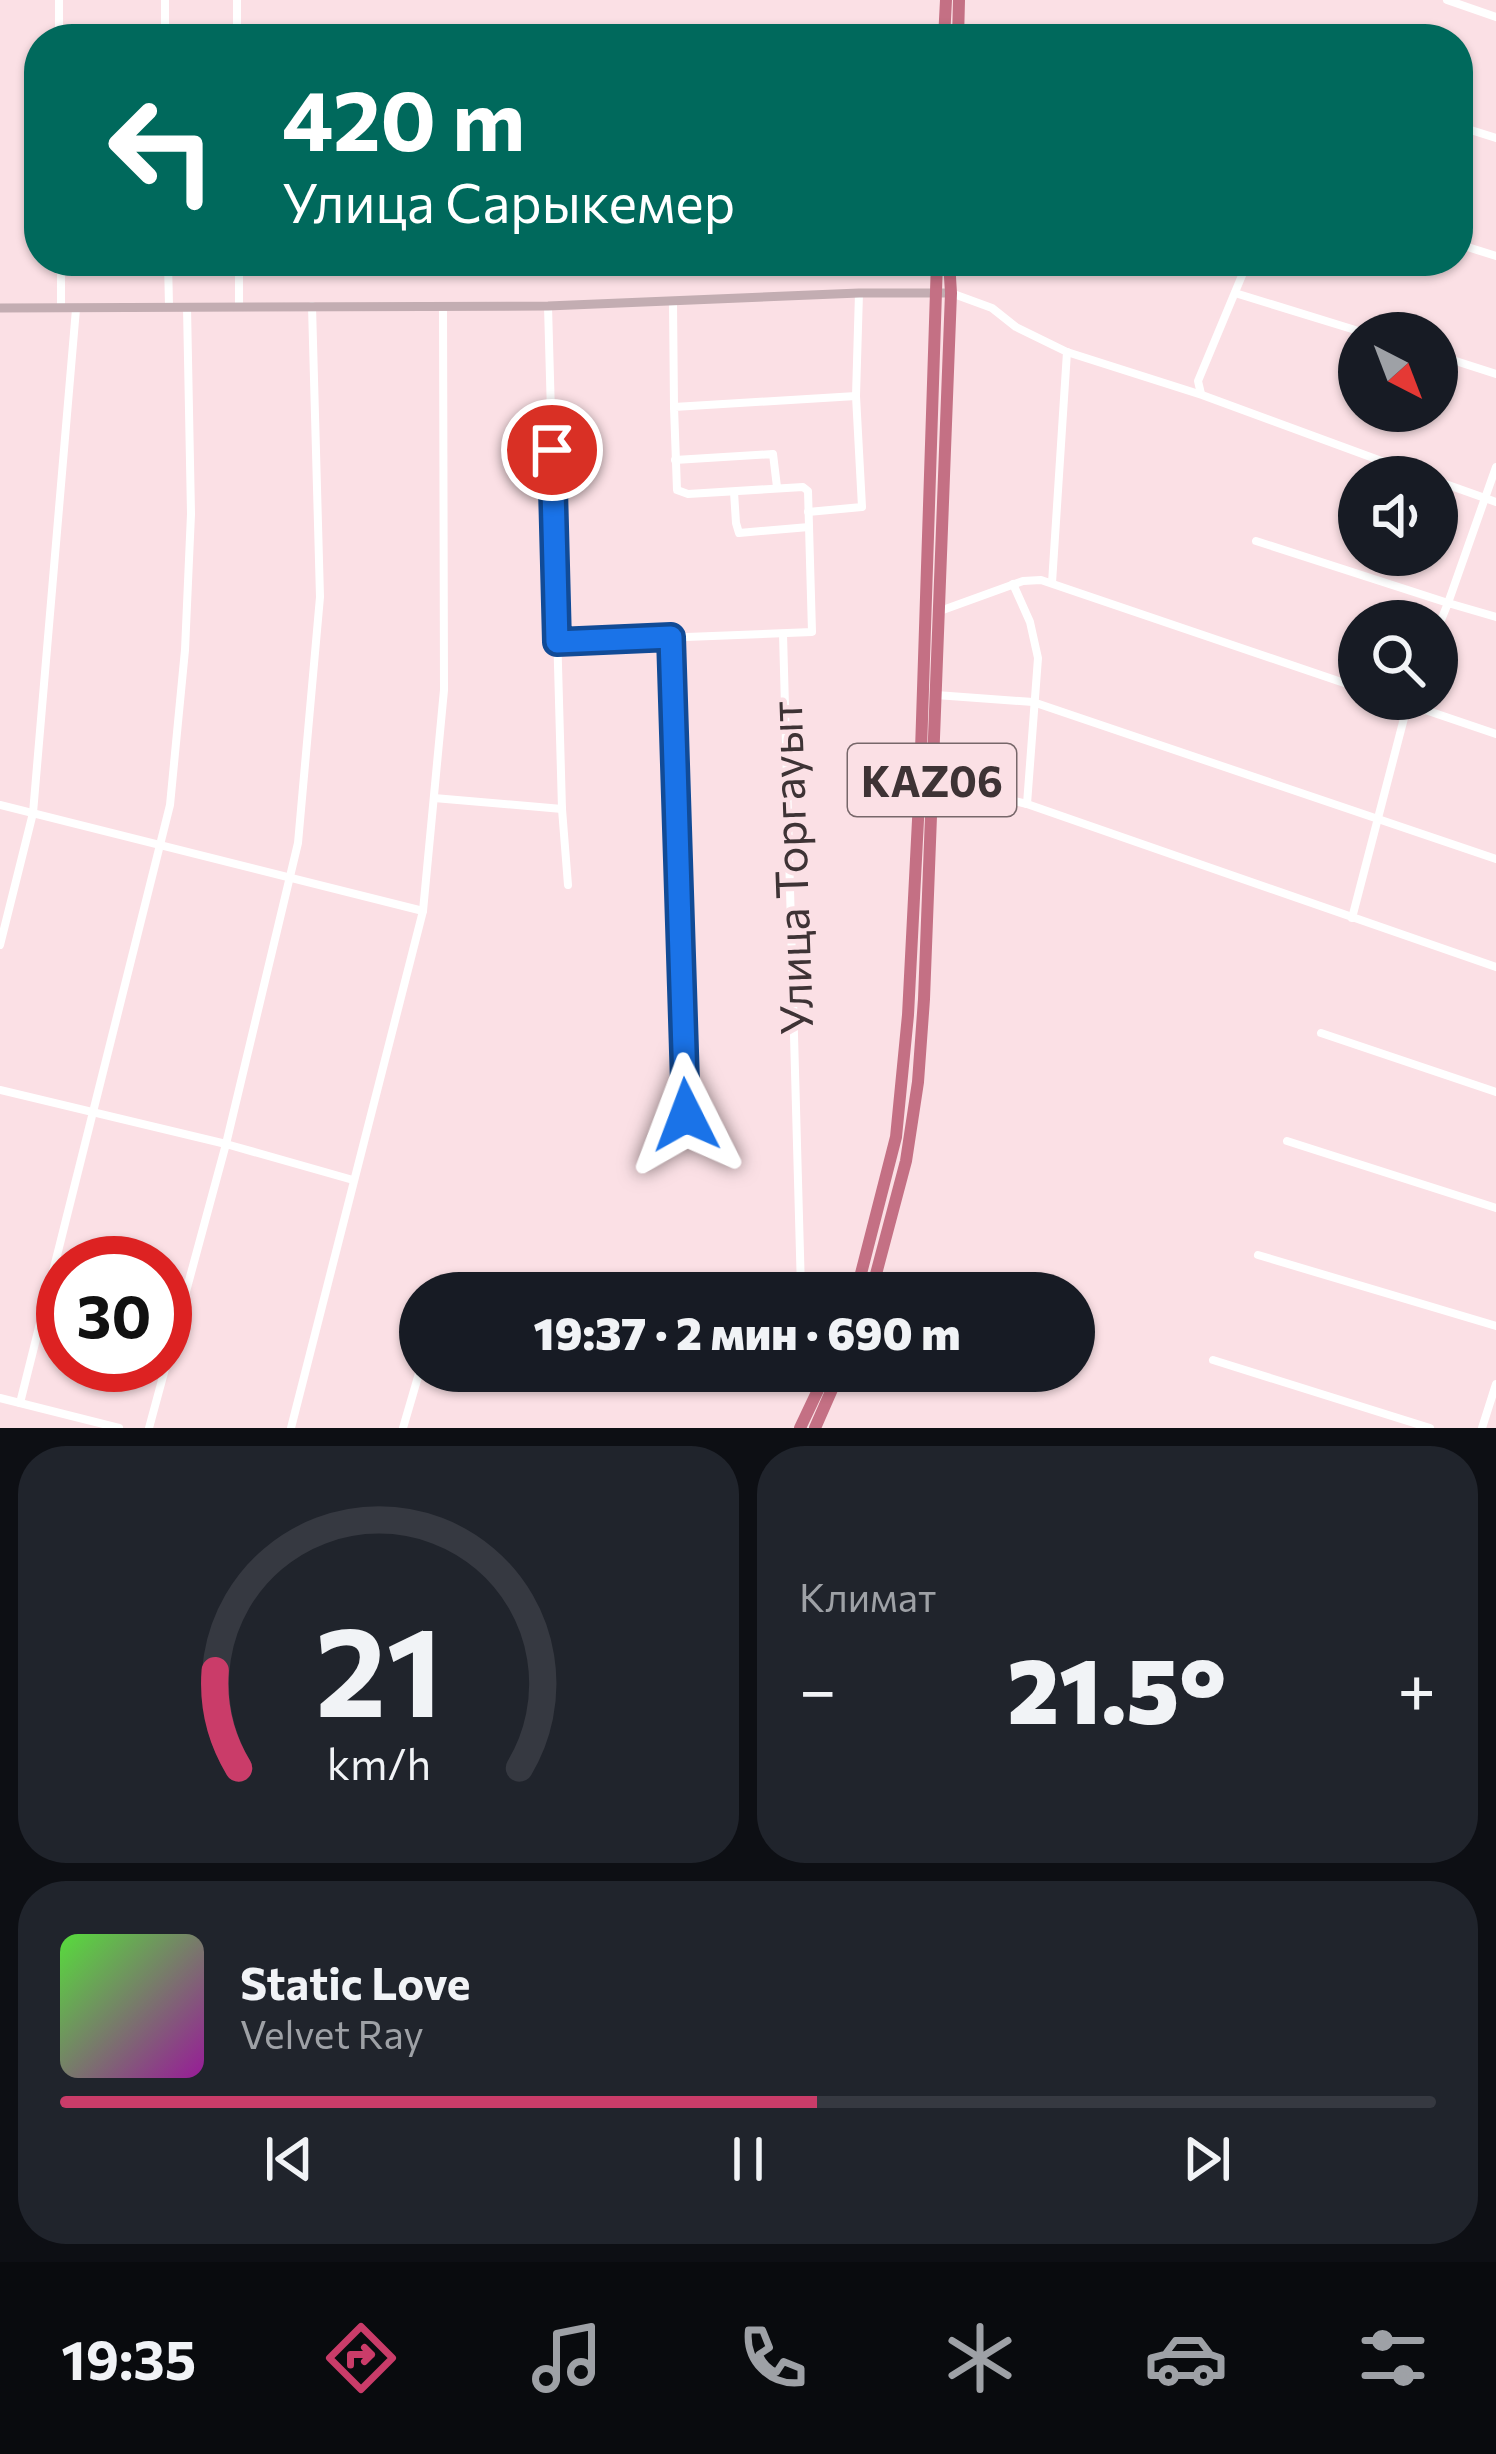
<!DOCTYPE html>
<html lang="ru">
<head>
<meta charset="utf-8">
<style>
	body { margin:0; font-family:Commissioner,sans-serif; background:#20242c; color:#f1f3f6; height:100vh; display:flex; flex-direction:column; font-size:45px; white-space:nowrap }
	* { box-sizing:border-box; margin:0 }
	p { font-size:39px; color:#9ea1a6 }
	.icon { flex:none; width:66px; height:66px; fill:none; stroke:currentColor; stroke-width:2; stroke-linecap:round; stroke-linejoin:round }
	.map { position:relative; height:1428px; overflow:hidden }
	.drawer { display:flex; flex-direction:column; gap:18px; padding:18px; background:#0d0f14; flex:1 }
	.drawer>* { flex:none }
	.hud { position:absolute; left:24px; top:24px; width:1449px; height:252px; border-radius:48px; box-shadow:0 3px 9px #0004; background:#00695c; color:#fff; overflow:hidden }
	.needle { width:78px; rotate:138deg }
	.tools { position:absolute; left:1338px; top:312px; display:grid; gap:24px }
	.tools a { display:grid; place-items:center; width:120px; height:120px; border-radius:50%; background:#171b24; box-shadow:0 3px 9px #0004; font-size:60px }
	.speed { position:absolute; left:36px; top:1236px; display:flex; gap:24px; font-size:60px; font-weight:700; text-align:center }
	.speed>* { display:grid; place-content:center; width:156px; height:156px; border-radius:50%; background:#171b24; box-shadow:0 3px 9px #0004; line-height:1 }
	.speed .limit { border:18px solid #d22; background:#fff; color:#111 }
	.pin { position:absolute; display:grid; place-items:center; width:102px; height:102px; color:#fff; margin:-51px; border:6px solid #fff; border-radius:50%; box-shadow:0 3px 12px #0007 }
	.me { position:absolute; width:132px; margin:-66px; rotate:357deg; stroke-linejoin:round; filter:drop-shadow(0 0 9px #0008) }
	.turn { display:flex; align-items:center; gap:42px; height:252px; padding:0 60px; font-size:54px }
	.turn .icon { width:156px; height:156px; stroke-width:2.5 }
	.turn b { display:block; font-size:84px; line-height:102px }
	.big { font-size:90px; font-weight:800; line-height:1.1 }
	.drawer .tile { flex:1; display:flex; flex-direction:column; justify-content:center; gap:18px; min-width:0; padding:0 42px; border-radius:48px; background:#20242c }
	.drawer .dial { align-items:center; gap:0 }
	.dial svg { height:312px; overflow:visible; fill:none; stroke:#363941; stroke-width:7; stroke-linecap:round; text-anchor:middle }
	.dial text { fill:#f1f3f6; stroke:none }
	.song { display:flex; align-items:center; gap:36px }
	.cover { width:144px; height:144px; border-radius:18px; background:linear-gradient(135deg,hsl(110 70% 55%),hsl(300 70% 35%)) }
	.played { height:12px; border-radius:6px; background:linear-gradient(90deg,#ca3c69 55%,#363941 55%) }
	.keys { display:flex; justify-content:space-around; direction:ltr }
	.heat { display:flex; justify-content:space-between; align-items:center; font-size:66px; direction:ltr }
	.drawer .tiles { flex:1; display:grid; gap:18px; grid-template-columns:1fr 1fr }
	.tile:last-child { grid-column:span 2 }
	.trip { position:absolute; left:399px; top:1272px; width:696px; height:120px; border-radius:60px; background:#171b24; box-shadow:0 3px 9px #0004; font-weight:800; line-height:120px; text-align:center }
	.menu { display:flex; height:192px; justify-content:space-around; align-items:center; background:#090b0e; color:#9ea1a6 }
	.menu .icon { width:84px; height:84px }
	.menu .active { color:#ca3c69 }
	.menu b { font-size:54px; color:#f1f3f6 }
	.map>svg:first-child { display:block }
</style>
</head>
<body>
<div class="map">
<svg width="1496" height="1428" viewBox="0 0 1496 1428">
	<rect width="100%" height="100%" fill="#fbe0e5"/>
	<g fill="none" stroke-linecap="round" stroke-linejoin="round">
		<g stroke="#fff" stroke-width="8">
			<path d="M59,0v39"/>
			<path d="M165,0v39"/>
			<path d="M237,0v39"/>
			<path d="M1447,0l49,17"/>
			<path d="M1458,126l38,12"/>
			<path d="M1458,244l38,12"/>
			<path d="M61,261v46"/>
			<path d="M168,261l1,45"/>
			<path d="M239,261v46"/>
			<path d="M951,293l41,15 24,19 51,25 135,43 223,82"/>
			<path d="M1235,293l130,40"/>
			<path d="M673,303l1,104"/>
			<path d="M548,306l14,503 6,76"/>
			<path d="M1437,355l59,19"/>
			<path d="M1201,394l-3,-13 50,-120"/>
			<path d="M675,460l98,-6 4,33"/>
			<path d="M1437,481l59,21"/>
			<path d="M734,492l2,31 3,10 70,-6"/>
			<path d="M808,512l54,-5 -6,-111 3,-103"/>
			<path d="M1256,541l192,62 48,-136"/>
			<path d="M1052,583l15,-231"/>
			<path d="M1013,584l17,38 8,36 -11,146"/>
			<path d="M940,611l83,-30 18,-1 318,108"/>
			<path d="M1437,630l11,-27 48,14"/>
			<path d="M783,634l18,656 13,3"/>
			<path d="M671,637l15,478 -4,9"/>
			<path d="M557,642l255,-10 -4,-141 -5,-4 -115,7 -11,-4 -3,-83 182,-11"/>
			<path d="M936,695l97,7 463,157"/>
			<path d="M1393,699l103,35"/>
			<path d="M934,782l93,22 469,163"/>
			<path d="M434,798l128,11"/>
			<path d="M0,805l423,106"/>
			<path d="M1352,918l57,-219"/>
			<path d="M0,945l33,-132 43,-504"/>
			<path d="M1321,1033l175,59"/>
			<path d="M0,1090l226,54 127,36"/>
			<path d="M1287,1141l209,67"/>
			<path d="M1258,1255l238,71"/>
			<path d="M1213,1360l217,68"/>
			<path d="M0,1398l119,30"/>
			<path d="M20,1403l150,-598 15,-155 6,-136 -4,-207"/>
			<path d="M149,1428l77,-284 72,-301 22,-246 -8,-291"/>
			<path d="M291,1428l132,-517 21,-221 -1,-382"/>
			<path d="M403,1428l17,-58"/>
			<path d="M1482,1428l14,-44"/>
		</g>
		<path stroke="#c3adb2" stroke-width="9" d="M0,308l548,-2 311,-13h92"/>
		<g stroke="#c47084" stroke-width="12">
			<path d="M944,39l2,-39"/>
			<path d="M958,39l1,-39"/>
			<path d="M856,1293l40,-156 12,-122 12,-234 17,-520"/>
			<path d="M871,1293l35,-132 12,-79 6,-83 27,-706 -2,-32"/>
			<path d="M800,1428l27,-57"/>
			<path d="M815,1428l25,-57"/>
		</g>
	</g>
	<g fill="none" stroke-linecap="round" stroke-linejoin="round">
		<g stroke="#114b97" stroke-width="30">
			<path id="route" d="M552,450l5,192 114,-5 15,478"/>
		</g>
		<use href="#route" stroke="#1a73e8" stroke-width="21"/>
	</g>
	<g text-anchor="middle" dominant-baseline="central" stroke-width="9" stroke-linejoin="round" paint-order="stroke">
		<rect fill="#fbe0e5" stroke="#77676a" stroke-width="3" x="848" y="744" width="168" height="72" rx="9"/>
		<g font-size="42" font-weight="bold" fill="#3e3335">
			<text x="932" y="780">KАZ06</text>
		</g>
		<g font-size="45" fill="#3e3335" stroke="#fbe0e5">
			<text transform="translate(789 868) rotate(-92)">Улица Торгауыт</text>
		</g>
	</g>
</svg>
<div class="tools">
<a><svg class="needle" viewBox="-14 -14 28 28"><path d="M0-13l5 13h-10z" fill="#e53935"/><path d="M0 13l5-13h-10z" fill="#9ea1a6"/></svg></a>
<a><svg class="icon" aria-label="sound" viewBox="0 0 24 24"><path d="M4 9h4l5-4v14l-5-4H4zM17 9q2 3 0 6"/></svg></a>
<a><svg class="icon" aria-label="search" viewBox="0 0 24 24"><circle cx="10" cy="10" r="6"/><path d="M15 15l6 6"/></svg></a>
</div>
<div class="speed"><div class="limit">30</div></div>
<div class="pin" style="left:552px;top:450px;background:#d93025"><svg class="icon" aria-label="arrive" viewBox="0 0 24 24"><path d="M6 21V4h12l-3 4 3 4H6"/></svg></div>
<svg class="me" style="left:686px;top:1115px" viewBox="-20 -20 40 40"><path d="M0-17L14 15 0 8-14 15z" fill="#1a73e8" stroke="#fff" stroke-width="4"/></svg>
<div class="trip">19:37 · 2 мин · 690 m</div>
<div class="hud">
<div class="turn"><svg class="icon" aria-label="left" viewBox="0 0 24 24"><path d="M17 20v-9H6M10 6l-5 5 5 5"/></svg><div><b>420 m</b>Улица Сарыкемер</div></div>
</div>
</div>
<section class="drawer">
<div class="tiles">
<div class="tile dial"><svg viewBox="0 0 100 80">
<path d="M14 69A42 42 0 1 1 86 69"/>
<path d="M14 69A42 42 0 0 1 8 44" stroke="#ca3c69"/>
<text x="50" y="56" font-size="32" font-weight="700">21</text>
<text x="50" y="72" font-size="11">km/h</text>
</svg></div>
<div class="tile"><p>Климат</p>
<div class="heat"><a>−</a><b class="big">21.5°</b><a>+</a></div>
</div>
<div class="tile">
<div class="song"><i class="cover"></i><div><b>Static Love</b><p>Velvet Ray</p></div></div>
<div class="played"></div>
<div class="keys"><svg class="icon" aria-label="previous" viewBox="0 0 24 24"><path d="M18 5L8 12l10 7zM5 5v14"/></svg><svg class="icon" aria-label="pause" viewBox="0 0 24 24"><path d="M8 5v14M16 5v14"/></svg><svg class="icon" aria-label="next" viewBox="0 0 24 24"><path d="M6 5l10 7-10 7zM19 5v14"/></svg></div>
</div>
</div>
</section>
<nav class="menu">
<b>19:35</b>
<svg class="icon active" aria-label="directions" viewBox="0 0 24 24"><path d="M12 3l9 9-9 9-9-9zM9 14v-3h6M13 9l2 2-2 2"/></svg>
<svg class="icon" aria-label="music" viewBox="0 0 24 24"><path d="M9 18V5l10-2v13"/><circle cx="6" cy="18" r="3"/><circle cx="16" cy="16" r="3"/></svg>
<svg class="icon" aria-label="phone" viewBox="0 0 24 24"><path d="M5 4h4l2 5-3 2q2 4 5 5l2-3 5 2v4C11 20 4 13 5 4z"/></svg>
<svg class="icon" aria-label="climate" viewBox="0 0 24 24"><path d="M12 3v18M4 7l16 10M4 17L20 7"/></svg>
<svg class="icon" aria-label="car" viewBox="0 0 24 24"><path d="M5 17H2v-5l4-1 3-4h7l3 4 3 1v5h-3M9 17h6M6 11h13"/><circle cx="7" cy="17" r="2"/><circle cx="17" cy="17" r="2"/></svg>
<svg class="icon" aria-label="filters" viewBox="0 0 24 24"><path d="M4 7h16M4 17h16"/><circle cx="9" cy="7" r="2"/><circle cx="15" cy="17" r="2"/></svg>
</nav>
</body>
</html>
